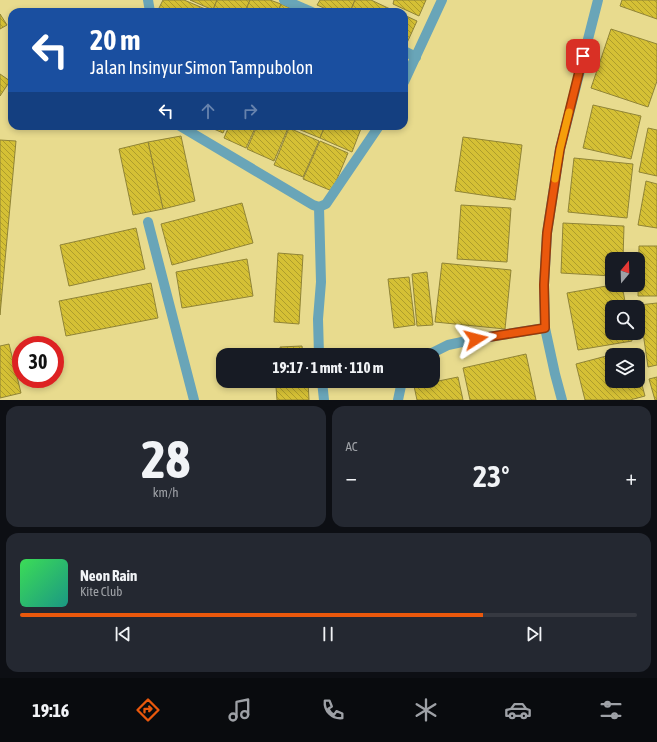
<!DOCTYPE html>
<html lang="id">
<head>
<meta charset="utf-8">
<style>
	body { margin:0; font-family:"Asap Condensed",sans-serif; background:#242831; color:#f1f3f6; height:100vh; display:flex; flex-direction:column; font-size:15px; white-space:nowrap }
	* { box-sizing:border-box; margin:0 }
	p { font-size:13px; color:#9ea1a6 }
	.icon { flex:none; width:22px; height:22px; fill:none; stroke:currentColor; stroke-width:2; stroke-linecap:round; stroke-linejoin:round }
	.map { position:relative; height:400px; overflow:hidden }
	.panel { display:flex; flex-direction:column; gap:6px; padding:6px; background:#0d0f14; flex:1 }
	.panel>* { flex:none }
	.hud { position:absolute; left:8px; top:8px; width:400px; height:122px; border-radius:12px; box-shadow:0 2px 6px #0003; background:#1a4fa0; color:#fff; overflow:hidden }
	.needle { width:26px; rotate:19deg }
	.tools { position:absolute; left:605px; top:252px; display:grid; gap:8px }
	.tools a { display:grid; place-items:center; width:40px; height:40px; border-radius:8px; background:#171b24; box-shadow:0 2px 6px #0003; font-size:20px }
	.speed { position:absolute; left:12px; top:336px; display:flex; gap:8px; font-size:20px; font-weight:700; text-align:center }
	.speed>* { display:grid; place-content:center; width:52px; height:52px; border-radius:50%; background:#171b24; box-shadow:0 2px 6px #0003; line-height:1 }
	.speed .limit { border:6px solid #d22; background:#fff; color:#111 }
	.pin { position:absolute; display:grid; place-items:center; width:34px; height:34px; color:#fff; margin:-17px; border-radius:8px; box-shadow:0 2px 6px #0006 }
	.me { position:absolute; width:44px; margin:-22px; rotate:81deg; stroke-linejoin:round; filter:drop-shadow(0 0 3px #0008) }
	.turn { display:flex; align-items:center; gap:14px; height:84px; padding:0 16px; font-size:18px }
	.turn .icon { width:52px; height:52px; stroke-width:2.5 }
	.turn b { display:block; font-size:28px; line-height:34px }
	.lanes { display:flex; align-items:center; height:38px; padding:0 16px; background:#0003; justify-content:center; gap:20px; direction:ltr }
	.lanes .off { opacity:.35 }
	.big { font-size:30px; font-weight:700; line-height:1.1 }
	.panel .card { flex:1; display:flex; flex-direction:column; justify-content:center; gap:6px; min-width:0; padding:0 14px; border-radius:12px; background:#242831 }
	.panel .dial { align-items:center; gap:0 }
	.dial b { font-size:52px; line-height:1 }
	.song { display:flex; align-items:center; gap:12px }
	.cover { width:48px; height:48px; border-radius:6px; background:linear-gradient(135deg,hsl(130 70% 55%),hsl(170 70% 35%)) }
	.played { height:4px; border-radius:2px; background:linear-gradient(90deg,#ea580c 75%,#363941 75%) }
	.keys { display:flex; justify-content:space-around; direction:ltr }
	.heat { display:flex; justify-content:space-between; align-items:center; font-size:22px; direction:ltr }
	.panel .tiles { flex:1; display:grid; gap:6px; grid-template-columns:1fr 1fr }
	.card:last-child { grid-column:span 2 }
	.trip { position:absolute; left:216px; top:348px; width:224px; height:40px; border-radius:12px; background:#171b24; box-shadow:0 2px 6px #0003; font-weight:700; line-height:40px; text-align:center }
	.tabs { display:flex; height:64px; justify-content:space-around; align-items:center; background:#090b0e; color:#9ea1a6 }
	.tabs .icon { width:28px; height:28px }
	.tabs .on { color:#ea580c }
	.tabs b { font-size:18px; color:#f1f3f6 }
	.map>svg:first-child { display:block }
</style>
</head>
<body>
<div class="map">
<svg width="657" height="400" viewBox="0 0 657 400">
	<defs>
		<pattern id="building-back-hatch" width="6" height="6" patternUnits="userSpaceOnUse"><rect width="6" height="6" fill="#d5c035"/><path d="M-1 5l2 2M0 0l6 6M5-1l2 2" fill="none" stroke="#ae9d2c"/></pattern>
	</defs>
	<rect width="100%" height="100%" fill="#e8db8e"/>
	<g fill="url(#building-back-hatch)" stroke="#908437">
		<path d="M163,0h21l26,11 -53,1z"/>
		<path d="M190,0h27l-4,10z"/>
		<path d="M217,0h33l-5,12h-26l-6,-2z"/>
		<path d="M250,0h20l11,4 -3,8h-33z"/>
		<path d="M320,0h35l-5,12h-17l-16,-7z"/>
		<path d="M355,0h16l17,8 -2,4h-36z"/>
		<path d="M394,0h32l-7,16 -26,-12z"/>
		<path d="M622,0h35v19l-37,-13z"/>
		<path d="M281,4l18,8h-21z"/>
		<path d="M388,8l10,4h-12z"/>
		<path d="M0,14l7,11 -7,4z"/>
		<path d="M404,15l13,6 -11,24 -2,-1z"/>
		<path d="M611,29l46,15v37l-9,26 -57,-19z"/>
		<path d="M0,74l10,7 -10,15z"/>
		<path d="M593,105l48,11 -10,43 -48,-11z"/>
		<path d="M207,126h19l-3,7z"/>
		<path d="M229,126h27l-10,22 -22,-10z"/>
		<path d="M257,126h27l4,2 -14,33 -27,-12z"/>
		<path d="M291,126h34l-5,12z"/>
		<path d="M325,126h37l-10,26 -32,-14z"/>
		<path d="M289,128l30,13 -16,36 -29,-12z"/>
		<path d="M648,128l9,2v46l-18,-4z"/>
		<path d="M181,136l14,65 -32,8 -15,-67z"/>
		<path d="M463,137l59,8 -7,55 -60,-9z"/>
		<path d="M0,140l16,1 -16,174z"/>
		<path d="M320,141l28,12 -16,38 -29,-12z"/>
		<path d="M148,142l15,67 -30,6 -14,-66z"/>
		<path d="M574,158l59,6 -6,54 -59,-6z"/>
		<path d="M646,181l11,3v44l-19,-3z"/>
		<path d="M242,203l11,40 -81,22 -11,-41z"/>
		<path d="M461,205l50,3 -4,54 -50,-3z"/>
		<path d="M563,223l61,3 -1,33h-11v17l-51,-3z"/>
		<path d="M136,228l9,41 -76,17 -9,-41z"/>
		<path d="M639,246h18v50h-19z"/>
		<path d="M278,253l25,2 -4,69 -25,-2z"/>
		<path d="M247,259l6,37 -71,12 -6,-36z"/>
		<path d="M442,263l69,7 -6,59 -70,-7z"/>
		<path d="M427,272l6,53 -16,1 -5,-52z"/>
		<path d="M409,277l6,48 -21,3 -6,-49z"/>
		<path d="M151,283l7,35 -92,18 -7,-35z"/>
		<path d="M612,285h10l4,22h-14v26h19l1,8 -54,9 -11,-57z"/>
		<path d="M657,303v62l-9,2 -9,-62z"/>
		<path d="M9,344l12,49 -21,5v-52z"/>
		<path d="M302,346l1,9h-22l-1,-8z"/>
		<path d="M633,349l1,6h-22v26h26v-11l7,26 -15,4h-45l-9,-36z"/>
		<path d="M526,354l10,46h-66l-7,-32z"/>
		<path d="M458,377l5,23h-46l-3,-14z"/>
		<path d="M657,377v23h-2l-6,-21z"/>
		<path d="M286,381h22l1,19h-32l-1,-13 11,-1z"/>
	</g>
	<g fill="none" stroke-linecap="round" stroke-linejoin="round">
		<path stroke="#69a5b8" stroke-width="10" d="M148,222l46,178"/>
		<g stroke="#69a5b8" stroke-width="10">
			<path d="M148,0l2,12"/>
			<path d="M284,0l28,12"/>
			<path d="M404,51l12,6"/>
			<path d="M404,82l38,-82"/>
			<path d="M180,126l133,79 6,2 2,75 -3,37 1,36"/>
			<path d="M319,207l7,-3 53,-78"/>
			<path d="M428,355l20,-10 28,-6 69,-11"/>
			<path d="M322,381l2,19"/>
			<path d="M398,400l4,-19"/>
		</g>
		<path stroke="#69a5b8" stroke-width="10" d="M562,400l-7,-26 -10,-46 -1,-43 3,-52 13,-84 38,-149"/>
	</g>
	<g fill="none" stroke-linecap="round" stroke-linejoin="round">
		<g stroke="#983908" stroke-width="10">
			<path id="route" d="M476,339l69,-11 -1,-43 3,-52 13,-84 23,-93"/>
		</g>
		<use href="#route" stroke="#ea580c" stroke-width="7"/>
		<path stroke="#f59e0b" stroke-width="7" d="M555,179l5,-30 9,-37"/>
	</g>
</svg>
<div class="tools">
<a><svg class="needle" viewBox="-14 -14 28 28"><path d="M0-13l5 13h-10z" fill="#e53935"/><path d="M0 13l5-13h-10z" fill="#9ea1a6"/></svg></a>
<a><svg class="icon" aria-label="search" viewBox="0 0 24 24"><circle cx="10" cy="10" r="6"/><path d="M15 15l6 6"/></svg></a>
<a><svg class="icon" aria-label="layers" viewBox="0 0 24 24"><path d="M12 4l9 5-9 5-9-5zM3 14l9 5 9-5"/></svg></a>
</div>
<div class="speed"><div class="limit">30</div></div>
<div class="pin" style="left:583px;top:56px;background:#d93025"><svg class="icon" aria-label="arrive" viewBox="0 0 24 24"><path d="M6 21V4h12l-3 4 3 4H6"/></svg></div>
<svg class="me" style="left:476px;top:339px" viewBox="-20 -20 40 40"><path d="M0-17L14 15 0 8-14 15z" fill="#ea580c" stroke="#fff" stroke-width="4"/></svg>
<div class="trip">19:17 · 1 mnt · 110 m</div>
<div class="hud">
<div class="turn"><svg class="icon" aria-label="left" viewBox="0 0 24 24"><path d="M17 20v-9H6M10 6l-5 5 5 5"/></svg><div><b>20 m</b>Jalan Insinyur Simon Tampubolon</div></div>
<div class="lanes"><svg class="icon" aria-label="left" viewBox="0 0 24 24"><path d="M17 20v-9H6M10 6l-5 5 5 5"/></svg><svg class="icon off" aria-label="ahead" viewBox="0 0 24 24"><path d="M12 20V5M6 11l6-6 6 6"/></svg><svg class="icon off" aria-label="right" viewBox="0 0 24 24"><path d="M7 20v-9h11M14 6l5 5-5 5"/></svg></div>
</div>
</div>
<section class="panel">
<div class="tiles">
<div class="card dial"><b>28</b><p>km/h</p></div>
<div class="card"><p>AC</p>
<div class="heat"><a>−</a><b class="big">23°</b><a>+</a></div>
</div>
<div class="card">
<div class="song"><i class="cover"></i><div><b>Neon Rain</b><p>Kite Club</p></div></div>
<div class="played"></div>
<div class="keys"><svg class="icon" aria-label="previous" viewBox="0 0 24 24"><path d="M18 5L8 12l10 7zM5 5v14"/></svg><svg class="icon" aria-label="pause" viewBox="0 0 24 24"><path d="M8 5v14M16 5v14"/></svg><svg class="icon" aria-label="next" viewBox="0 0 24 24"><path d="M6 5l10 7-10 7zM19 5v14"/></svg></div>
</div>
</div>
</section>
<nav class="tabs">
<b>19:16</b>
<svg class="icon on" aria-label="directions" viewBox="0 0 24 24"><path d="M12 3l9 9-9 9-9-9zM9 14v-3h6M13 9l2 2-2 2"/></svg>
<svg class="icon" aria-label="music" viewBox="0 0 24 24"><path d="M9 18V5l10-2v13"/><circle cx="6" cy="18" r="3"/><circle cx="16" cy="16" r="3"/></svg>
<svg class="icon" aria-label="phone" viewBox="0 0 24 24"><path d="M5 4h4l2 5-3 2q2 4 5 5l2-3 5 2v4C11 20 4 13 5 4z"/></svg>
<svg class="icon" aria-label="climate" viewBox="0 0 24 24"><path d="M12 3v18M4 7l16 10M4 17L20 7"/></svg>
<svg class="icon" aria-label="car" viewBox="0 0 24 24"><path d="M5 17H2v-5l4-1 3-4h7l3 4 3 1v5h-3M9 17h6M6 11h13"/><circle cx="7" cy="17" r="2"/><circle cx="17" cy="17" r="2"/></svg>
<svg class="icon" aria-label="filters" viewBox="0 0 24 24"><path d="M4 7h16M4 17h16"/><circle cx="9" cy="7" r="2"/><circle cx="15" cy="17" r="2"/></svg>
</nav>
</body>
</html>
